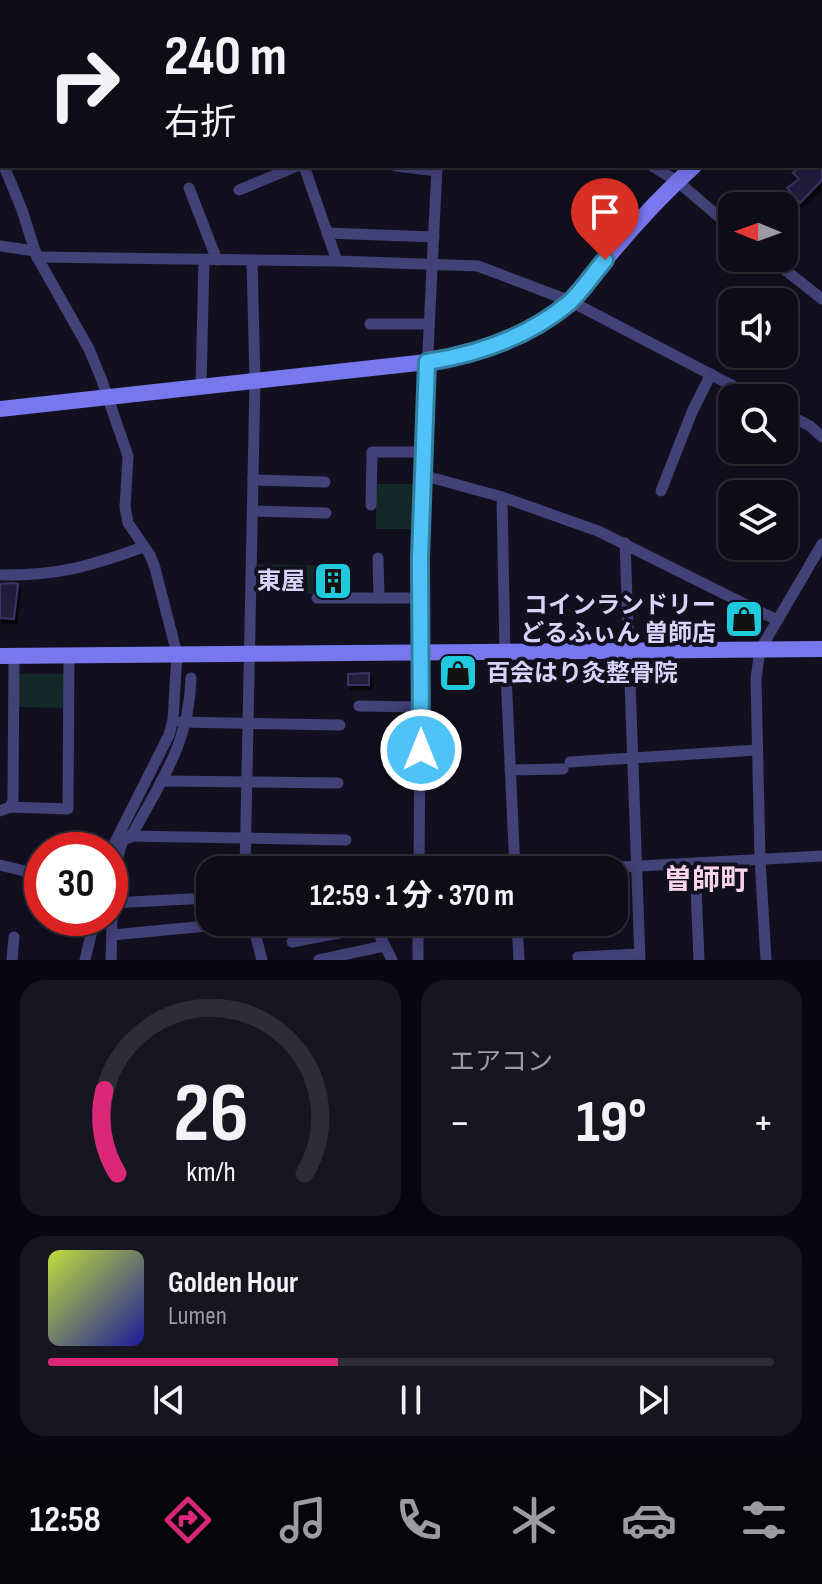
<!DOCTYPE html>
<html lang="ja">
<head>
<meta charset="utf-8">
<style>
	body { margin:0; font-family:"Sofia Sans Condensed","Noto Sans JP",sans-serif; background:#171520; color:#f1f3f6; height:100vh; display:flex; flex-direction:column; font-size:30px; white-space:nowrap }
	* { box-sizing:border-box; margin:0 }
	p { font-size:26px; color:#9b9ba1 }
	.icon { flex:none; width:44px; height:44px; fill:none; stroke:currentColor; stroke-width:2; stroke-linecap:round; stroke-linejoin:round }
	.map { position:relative; height:960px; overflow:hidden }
	.drawer { display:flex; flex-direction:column; gap:20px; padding:20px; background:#08070d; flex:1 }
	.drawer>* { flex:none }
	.hud { position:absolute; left:0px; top:0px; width:822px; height:168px; box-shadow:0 4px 20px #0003,0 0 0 2px #2e2c36; background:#0e0c17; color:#f1f3f6; overflow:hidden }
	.needle { width:52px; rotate:271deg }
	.buttons { position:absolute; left:718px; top:192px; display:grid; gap:16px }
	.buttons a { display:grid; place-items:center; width:80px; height:80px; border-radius:16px; background:#0e0c17; box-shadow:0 4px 20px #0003,0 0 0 2px #2e2c36; font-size:40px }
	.speed { position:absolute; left:24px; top:832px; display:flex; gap:16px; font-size:40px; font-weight:700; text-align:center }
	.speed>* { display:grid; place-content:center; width:104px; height:104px; border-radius:50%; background:#0e0c17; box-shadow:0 4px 20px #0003,0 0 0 2px #2e2c36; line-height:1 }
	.speed .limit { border:12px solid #d22; background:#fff; color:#111 }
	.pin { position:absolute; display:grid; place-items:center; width:68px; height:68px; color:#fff; margin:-82px -34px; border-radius:50% 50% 50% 0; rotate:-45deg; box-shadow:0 0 8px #0007 }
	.pin .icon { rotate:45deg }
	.me { position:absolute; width:88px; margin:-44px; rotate:0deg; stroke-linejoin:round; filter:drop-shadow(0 0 6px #0008) }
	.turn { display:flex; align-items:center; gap:28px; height:168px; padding:0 32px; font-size:36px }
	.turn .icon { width:104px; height:104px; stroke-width:2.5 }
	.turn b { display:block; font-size:56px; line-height:68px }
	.big { font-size:60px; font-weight:700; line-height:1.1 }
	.drawer .widget { flex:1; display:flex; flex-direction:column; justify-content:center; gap:12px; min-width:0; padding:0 28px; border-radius:24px; background:#171520 }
	.drawer .dial { align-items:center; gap:0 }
	.dial svg { height:208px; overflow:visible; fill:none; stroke:#2e2c36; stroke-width:7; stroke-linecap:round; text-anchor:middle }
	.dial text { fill:#f1f3f6; stroke:none }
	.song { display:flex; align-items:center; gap:24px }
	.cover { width:96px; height:96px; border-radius:12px; background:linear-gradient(135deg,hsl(70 70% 55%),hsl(240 70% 35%)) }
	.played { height:8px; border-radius:4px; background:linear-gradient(90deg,#db2777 40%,#2e2c36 40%) }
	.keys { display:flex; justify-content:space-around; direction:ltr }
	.heat { display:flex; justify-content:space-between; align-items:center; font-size:44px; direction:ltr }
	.drawer .tiles { flex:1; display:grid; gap:20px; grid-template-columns:1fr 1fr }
	.widget:last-child { grid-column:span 2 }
	.trip { position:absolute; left:196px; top:856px; width:432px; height:80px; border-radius:24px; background:#0e0c17; box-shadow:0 4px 20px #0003,0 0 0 2px #2e2c36; font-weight:700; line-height:80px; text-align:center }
	.tabs { display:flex; height:128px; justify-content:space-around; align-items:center; background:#060509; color:#9b9ba1 }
	.tabs .icon { width:56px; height:56px }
	.tabs .selected { color:#db2777 }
	.tabs b { font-size:36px; color:#f1f3f6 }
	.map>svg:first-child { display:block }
</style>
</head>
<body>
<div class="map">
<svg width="822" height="960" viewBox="0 0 822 960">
	<defs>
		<filter id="shadow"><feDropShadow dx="2.5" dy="4.5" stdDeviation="0" flood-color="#0009"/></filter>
	</defs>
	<rect width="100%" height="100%" fill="#12101f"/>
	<g fill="#132827">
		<rect x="376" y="484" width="37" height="45"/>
		<path d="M258,564l81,2 -1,28 -81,-2z"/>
		<path d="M19,674h45l-1,34 -45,-1z"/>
	</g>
	<g fill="#241e3d" stroke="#3d3366" stroke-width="2" filter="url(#shadow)">
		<path d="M800,166h22v14l-22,23 -13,-15 12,-9 -6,-6z"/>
		<path d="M13,583l5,1 -4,35 -14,-1v-34z"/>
		<path d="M737,610l20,9 -5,10 -20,-10z"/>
		<path d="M452,669h10l1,14h-10z"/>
		<path d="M369,673v12h-21v-11z"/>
	</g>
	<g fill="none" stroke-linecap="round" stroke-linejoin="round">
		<g stroke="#424178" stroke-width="11">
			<path d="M25,0l1,2"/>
			<path d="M150,0l2,2"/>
			<path d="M330,0l3,2"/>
			<path d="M738,0l3,2"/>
			<path d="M72,2l4,-2"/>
			<path d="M229,2l9,-2"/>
			<path d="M469,2l1,-2"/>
			<path d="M0,36l2,-1"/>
			<path d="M0,109l2,-1"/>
			<path d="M4,166l18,44 15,47 52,92 12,29 27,78 -3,51 3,16 22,32 5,13 22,86 -4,66 -4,15 -59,117"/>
			<path d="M304,166l33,95"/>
			<path d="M396,166l41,5"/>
			<path d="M652,166l25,15 55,47"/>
			<path d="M189,188l28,72"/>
			<path d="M239,190l58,-24"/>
			<path d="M327,233l107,4"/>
			<path d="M0,246l35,5"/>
			<path d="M37,257l300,4 141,5 92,35 186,97"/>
			<path d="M770,258l52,41"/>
			<path d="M370,324h59"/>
			<path d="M201,386l3,-126"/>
			<path d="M784,413l26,13 12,11"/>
			<path d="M422,475l80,22 96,34 179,89"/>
			<path d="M253,480l72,2"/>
			<path d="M661,491l31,-79 19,-38"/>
			<path d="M502,497l3,156 10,217"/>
			<path d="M371,505l1,-53h51"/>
			<path d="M253,511l73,2"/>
			<path d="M625,543l15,417"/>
			<path d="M378,558l1,40"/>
			<path d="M0,575c57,1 91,-9 143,-28"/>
			<path d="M317,598h103"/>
			<path d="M359,706l62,1"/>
			<path d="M181,722l159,3"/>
			<path d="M570,762l187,-12"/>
			<path d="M510,770l53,-1"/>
			<path d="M161,781l177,2"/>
			<path d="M10,807l3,-6 1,-145"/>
			<path d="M0,811l10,-4 58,2 1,-154"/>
			<path d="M127,836l219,4"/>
			<path d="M695,864l4,96"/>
			<path d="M0,865l42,10"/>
			<path d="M245,870l10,-489 -3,-121"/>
			<path d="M419,870l3,-395 15,-309"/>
			<path d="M566,870l256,-14"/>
			<path d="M110,903l100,-5"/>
			<path d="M252,922l10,38"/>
			<path d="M373,922l19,38"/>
			<path d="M517,922l2,38"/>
			<path d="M112,935l137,-13"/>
			<path d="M292,942l83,-16"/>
			<path d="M578,957l61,-3"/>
			<path d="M12,960l2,-23"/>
			<path d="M85,960l10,-42"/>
			<path d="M111,960c2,-39 -2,-83 12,-120l8,-3c30,-57 58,-92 60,-159"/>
			<path d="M319,960l65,-14"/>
			<path d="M418,960v-38"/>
			<path d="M766,960l-6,-101 -4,-181 4,-28 62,-106"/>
		</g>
		<g stroke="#7977ed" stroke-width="16">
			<path d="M820,34l2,-2"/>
			<path d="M0,409l427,-47c51,-8 100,-25 141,-59 17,-14 30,-35 45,-52 25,-30 52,-59 81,-85"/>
			<path d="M0,656l822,-7"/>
		</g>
	</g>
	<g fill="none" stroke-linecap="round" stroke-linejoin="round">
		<g stroke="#337fa1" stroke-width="20">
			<path id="route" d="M421,750l-1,-192 7,-196c51,-8 101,-25 142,-59 13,-12 24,-29 36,-43"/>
		</g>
		<use href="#route" stroke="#4fc3f7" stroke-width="14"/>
	</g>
	<defs>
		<g id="building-square" transform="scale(2)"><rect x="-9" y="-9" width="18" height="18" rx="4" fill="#1ecadb" stroke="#12101f"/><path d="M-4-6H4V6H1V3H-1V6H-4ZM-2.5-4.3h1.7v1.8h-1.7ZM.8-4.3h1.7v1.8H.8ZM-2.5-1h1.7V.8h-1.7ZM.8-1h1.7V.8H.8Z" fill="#111"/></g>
		<g id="shop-square" transform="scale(2)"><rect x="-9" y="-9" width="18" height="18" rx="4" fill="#1ecadb" stroke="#12101f"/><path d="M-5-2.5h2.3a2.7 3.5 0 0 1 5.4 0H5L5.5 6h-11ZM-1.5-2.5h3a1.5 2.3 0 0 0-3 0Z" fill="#111"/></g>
	</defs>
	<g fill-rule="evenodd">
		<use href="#building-square" x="333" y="581"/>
		<use href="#shop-square" x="744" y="619"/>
		<use href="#shop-square" x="458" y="673"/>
	</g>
	<g text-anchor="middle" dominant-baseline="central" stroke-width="8" stroke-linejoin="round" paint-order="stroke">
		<g font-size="24" font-weight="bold" fill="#d7d3f9" stroke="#12101f" text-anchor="end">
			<text x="305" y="581">東屋</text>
			<text x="716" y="605">コインランドリー<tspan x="716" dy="28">どるふぃん 曽師店</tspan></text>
			<text x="486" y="673" text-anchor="start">百会はり灸整骨院</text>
		</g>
		<g font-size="28" font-weight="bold" fill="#f9d5ed" stroke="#12101f">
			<text x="706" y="880">曽師町</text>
		</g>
	</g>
</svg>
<div class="buttons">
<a><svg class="needle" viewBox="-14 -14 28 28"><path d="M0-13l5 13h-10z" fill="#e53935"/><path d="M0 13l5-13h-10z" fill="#9b9ba1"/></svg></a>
<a><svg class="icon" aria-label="sound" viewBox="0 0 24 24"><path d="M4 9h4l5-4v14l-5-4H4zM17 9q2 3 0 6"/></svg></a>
<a><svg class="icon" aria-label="search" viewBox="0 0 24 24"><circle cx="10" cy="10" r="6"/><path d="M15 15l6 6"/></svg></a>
<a><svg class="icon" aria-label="layers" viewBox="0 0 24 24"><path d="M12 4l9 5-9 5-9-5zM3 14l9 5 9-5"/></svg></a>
</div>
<div class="speed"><div class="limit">30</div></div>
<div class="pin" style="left:605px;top:260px;background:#d93025"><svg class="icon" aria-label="arrive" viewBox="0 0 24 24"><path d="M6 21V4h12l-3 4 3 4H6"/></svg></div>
<svg class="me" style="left:421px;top:750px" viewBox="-20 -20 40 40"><circle r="17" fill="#4fc3f7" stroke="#fff" stroke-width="3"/><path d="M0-11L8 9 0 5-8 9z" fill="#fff"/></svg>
<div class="trip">12:59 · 1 分 · 370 m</div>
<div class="hud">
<div class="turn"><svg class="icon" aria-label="right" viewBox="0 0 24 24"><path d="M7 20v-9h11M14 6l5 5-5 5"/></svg><div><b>240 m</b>右折</div></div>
</div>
</div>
<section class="drawer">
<div class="tiles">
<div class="widget dial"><svg viewBox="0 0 100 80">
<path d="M14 69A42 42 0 1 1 86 69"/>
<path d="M14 69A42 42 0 0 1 9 37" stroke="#db2777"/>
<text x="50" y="56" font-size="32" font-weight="700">26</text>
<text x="50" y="72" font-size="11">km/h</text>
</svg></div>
<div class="widget"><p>エアコン</p>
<div class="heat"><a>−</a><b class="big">19°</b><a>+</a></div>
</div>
<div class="widget">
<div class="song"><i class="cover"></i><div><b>Golden Hour</b><p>Lumen</p></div></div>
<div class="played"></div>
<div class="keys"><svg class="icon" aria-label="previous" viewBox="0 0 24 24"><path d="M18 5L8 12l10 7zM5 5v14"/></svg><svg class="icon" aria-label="pause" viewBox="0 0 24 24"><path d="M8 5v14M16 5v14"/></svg><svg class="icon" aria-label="next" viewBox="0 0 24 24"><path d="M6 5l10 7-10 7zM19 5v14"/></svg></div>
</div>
</div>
</section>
<nav class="tabs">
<b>12:58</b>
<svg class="icon selected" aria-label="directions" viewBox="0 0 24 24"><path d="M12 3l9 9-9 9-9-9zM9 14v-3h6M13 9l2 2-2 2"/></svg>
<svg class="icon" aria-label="music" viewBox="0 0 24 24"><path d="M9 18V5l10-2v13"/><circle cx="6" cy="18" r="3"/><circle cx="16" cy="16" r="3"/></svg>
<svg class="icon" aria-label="phone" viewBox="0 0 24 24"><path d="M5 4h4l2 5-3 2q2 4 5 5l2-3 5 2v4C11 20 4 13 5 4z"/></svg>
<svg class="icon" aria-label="climate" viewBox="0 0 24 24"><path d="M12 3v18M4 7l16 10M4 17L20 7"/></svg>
<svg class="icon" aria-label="car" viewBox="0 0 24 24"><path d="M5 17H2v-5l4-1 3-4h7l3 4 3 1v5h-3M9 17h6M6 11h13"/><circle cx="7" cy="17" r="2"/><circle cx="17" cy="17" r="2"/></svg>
<svg class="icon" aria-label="filters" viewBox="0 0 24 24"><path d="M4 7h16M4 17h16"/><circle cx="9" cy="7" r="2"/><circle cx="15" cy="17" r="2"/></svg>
</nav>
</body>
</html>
